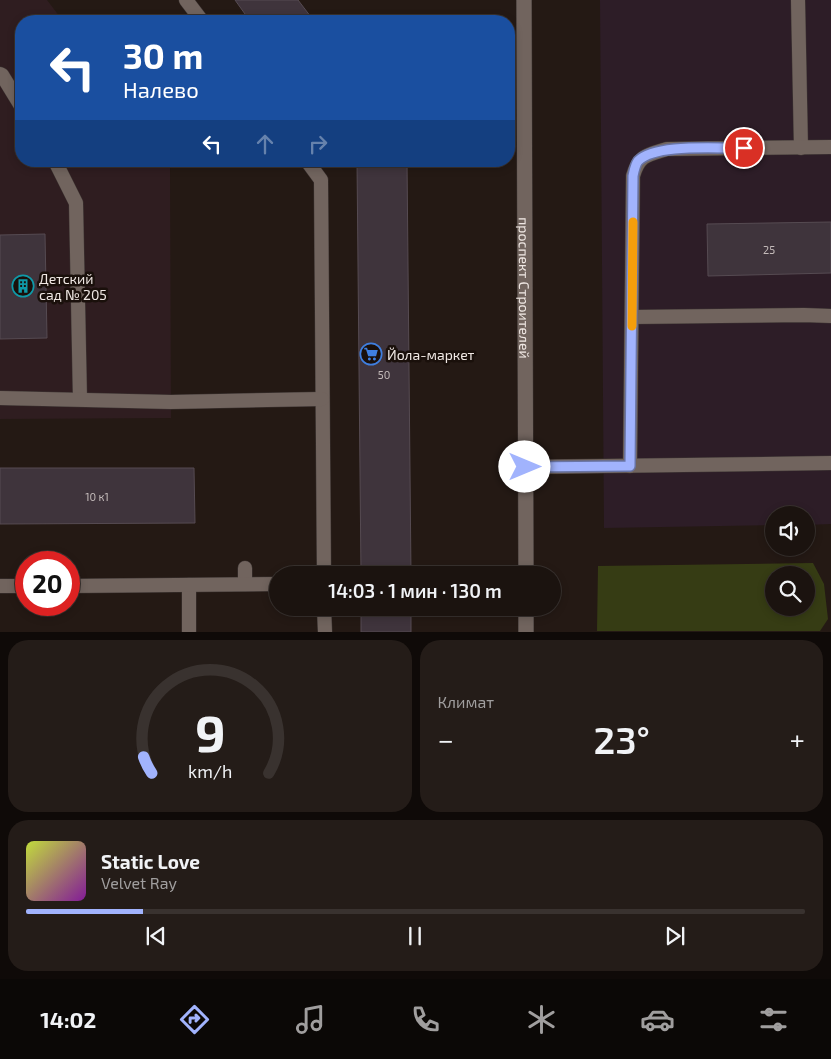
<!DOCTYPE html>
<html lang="ru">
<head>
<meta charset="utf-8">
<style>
	body { margin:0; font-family:"Exo 2",sans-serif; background:#241c18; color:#f1f3f6; height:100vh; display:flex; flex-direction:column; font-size:19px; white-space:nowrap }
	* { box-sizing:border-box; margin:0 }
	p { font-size:16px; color:#a09e9e }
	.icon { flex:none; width:28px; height:28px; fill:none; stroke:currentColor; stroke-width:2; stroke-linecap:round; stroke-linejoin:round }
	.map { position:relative; height:632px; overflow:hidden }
	.details { display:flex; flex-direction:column; gap:8px; padding:8px; background:#0f0a08; flex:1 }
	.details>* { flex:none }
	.top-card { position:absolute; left:15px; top:15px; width:500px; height:152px; border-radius:20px; box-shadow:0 2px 8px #0003,0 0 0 1px #39322f; background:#1a4fa0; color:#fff; overflow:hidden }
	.tools { position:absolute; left:765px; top:506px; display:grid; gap:10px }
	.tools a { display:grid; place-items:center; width:50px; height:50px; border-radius:50%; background:#1b130f; box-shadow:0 2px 8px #0003,0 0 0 1px #39322f; font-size:25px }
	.speed { position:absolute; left:15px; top:551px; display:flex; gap:10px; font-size:25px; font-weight:700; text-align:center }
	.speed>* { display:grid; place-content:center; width:65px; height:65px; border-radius:50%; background:#1b130f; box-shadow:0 2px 8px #0003,0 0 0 1px #39322f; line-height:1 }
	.speed .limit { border:8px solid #d22; background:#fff; color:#111 }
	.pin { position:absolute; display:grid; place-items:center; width:42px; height:42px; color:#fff; margin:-21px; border:2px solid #fff; border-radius:50%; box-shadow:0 1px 5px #0007 }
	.me { position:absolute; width:55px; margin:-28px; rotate:90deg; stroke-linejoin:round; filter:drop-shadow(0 0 4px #0008) }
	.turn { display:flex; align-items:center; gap:18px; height:105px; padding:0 25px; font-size:22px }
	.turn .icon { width:65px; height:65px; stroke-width:2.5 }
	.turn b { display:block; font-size:35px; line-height:42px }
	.lanes { display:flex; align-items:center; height:48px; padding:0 25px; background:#0003; justify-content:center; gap:25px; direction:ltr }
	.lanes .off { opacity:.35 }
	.big { font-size:38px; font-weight:600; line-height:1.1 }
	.details .widget { flex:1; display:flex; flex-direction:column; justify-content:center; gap:8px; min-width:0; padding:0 18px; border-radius:20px; background:#241c18 }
	.details .dial { align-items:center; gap:0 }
	.dial svg { height:130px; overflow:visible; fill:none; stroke:#39322f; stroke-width:7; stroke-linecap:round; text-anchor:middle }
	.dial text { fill:#f1f3f6; stroke:none }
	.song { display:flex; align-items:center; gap:15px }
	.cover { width:60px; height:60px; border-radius:8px; background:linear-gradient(135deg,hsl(70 70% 55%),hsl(290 70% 35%)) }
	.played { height:5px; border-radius:2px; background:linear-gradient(90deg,#a1b3fd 15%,#39322f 15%) }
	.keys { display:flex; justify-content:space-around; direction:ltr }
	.heat { display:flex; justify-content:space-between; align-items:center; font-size:28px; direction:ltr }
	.details .tiles { flex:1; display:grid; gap:8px; grid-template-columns:1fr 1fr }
	.widget:last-child { grid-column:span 2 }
	.trip { position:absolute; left:269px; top:566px; width:292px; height:50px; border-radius:25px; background:#1b130f; box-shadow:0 2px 8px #0003,0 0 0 1px #39322f; font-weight:600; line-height:50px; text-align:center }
	.menu { display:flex; height:80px; justify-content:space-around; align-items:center; background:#0b0806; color:#a09e9e }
	.menu .icon { width:35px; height:35px }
	.menu .active { color:#a1b3fd }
	.menu b { font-size:22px; color:#f1f3f6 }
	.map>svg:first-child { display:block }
</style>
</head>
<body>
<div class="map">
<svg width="831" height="632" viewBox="0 0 831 632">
	<rect width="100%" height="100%" fill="#241914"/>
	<path fill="#2f1d20" d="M0,0h47l16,21h-42v140h145l4,6 1,251 -171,1z"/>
	<path fill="#2d1d27" d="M600,0h231v524l-25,1v-10h-32v10l-170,3z"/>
	<path fill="#363c14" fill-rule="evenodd" d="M813,563l11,21 4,35 -8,12h-223l1,-65zM774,575h32v33h-32z"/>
	<g fill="#3f343c" stroke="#564b52">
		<path d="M235,0h63l16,21h-64z"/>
		<path d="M357,161h50l4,414h-50z"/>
		<path d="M831,222v51l-123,3 -1,-52z"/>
		<path d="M45,234l2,104 -47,1v-104z"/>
		<path d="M0,468h194l1,55 -195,1z"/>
		<rect x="361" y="608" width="50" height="24"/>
	</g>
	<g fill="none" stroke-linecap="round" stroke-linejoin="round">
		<g stroke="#3e3634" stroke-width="15">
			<g id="lane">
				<path d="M186,0l16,21"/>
				<path d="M798,0l3,148"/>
				<path d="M0,74l2,1 19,31"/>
				<path d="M55,161l21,42 4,196"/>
				<path d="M307,161l14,19 3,395"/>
				<path d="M632,317l172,-2 27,1"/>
				<path d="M0,398l171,4 151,-3"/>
				<path d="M630,466l3,-290c6,-21 14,-21 34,-27l164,-2"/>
				<path d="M525,467l306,-4"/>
				<path d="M245,568v16"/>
				<path d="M189,585v46"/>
				<path d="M0,586h26"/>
				<path d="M69,586l209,-2"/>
				<path d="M324,608l1,24"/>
			</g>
		</g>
		<g stroke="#3e3634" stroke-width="16">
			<g id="secondary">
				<path id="s1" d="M524,0l2,575"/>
				<path d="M526,608v24"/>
			</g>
		</g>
		<use href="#lane" stroke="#71645e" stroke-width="14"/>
		<use href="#secondary" stroke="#71645e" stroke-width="15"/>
	</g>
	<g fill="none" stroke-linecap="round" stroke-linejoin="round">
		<g stroke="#6974a4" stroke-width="12">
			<path id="route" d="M525,467l105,-1 3,-290c1,-5 2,-11 5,-15 18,-18 80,-12 106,-13"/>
		</g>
		<use href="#route" stroke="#a1b3fd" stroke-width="9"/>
		<path stroke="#f59e0b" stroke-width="9" d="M632,326l1,-104"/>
	</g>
	<defs>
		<g id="building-ring" transform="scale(1.125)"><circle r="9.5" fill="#1a100b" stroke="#0f9aa8" stroke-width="1.5"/><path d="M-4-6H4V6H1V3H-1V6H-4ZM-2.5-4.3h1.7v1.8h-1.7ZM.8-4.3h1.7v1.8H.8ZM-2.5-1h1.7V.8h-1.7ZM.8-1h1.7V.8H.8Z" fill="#0f9aa8"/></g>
		<g id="supermarket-ring" transform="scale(1.125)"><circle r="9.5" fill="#1a100b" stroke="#3f7fe0" stroke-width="1.5"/><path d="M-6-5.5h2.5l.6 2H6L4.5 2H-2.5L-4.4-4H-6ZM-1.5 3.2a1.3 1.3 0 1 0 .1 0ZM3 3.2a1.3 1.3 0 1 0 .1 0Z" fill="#3f7fe0"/></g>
	</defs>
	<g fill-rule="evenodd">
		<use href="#building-ring" x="23" y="286"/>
		<use href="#supermarket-ring" x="371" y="354"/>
	</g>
	<g text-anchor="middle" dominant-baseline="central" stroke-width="5" stroke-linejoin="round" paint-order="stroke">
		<g font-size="11" fill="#c4bbba">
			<text x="769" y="249">25</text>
			<text x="384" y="374">50</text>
			<text x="97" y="496">10 к1</text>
		</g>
		<g font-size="14" fill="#f0e8e4" stroke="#1a100b" text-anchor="start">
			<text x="39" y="278">Детский<tspan x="39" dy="16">сад № 205</tspan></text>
			<text x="387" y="354">Йола-маркет</text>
		</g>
		<g font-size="14" fill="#f0e8e4" stroke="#1a100b">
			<text stroke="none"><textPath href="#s1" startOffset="288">проспект Строителей</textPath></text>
		</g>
	</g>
</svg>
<div class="tools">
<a><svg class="icon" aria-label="sound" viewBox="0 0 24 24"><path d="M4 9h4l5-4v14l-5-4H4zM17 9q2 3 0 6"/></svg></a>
<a><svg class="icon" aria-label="search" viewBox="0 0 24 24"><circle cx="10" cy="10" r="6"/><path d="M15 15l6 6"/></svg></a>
</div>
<div class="speed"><div class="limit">20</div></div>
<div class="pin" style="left:744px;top:148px;background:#d93025"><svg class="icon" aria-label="arrive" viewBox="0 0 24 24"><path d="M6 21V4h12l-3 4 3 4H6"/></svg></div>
<svg class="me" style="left:525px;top:467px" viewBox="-20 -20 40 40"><circle r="19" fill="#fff"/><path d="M0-13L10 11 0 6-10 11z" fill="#a1b3fd"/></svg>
<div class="trip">14:03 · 1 мин · 130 m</div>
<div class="top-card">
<div class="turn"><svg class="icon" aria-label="left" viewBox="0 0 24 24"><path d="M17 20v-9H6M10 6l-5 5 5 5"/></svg><div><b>30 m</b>Налево</div></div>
<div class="lanes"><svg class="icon" aria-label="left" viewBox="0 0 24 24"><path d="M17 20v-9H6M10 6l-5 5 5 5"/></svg><svg class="icon off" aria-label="ahead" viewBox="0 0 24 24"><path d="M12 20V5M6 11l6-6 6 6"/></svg><svg class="icon off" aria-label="right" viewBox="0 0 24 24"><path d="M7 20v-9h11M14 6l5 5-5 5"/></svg></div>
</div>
</div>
<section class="details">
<div class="tiles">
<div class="widget dial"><svg viewBox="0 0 100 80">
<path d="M14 69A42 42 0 1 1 86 69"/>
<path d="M14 69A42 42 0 0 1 9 59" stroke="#a1b3fd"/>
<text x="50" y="56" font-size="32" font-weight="700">9</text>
<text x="50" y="72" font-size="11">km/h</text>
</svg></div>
<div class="widget"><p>Климат</p>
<div class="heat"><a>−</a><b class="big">23°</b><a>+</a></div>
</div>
<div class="widget">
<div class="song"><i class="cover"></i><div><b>Static Love</b><p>Velvet Ray</p></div></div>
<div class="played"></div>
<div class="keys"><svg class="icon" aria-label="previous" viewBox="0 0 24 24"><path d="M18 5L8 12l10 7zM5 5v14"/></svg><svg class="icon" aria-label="pause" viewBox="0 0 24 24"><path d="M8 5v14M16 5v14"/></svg><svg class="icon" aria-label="next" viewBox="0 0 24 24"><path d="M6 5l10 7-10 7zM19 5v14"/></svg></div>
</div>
</div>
</section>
<nav class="menu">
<b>14:02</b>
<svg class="icon active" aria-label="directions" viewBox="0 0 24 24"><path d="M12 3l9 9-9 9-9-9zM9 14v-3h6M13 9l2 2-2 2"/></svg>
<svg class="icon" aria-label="music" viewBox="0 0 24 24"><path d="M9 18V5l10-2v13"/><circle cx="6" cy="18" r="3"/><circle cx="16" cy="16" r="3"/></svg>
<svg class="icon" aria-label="phone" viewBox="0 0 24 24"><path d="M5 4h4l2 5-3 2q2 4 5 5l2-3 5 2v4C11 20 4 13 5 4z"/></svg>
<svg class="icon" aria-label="climate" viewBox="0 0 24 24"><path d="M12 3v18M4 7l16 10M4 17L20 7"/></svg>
<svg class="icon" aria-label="car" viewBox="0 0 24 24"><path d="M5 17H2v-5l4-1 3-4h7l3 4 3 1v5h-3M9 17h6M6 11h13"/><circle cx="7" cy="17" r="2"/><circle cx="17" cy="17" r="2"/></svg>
<svg class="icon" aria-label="filters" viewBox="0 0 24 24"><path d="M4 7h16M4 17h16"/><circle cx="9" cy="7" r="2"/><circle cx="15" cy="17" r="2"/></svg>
</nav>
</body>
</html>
